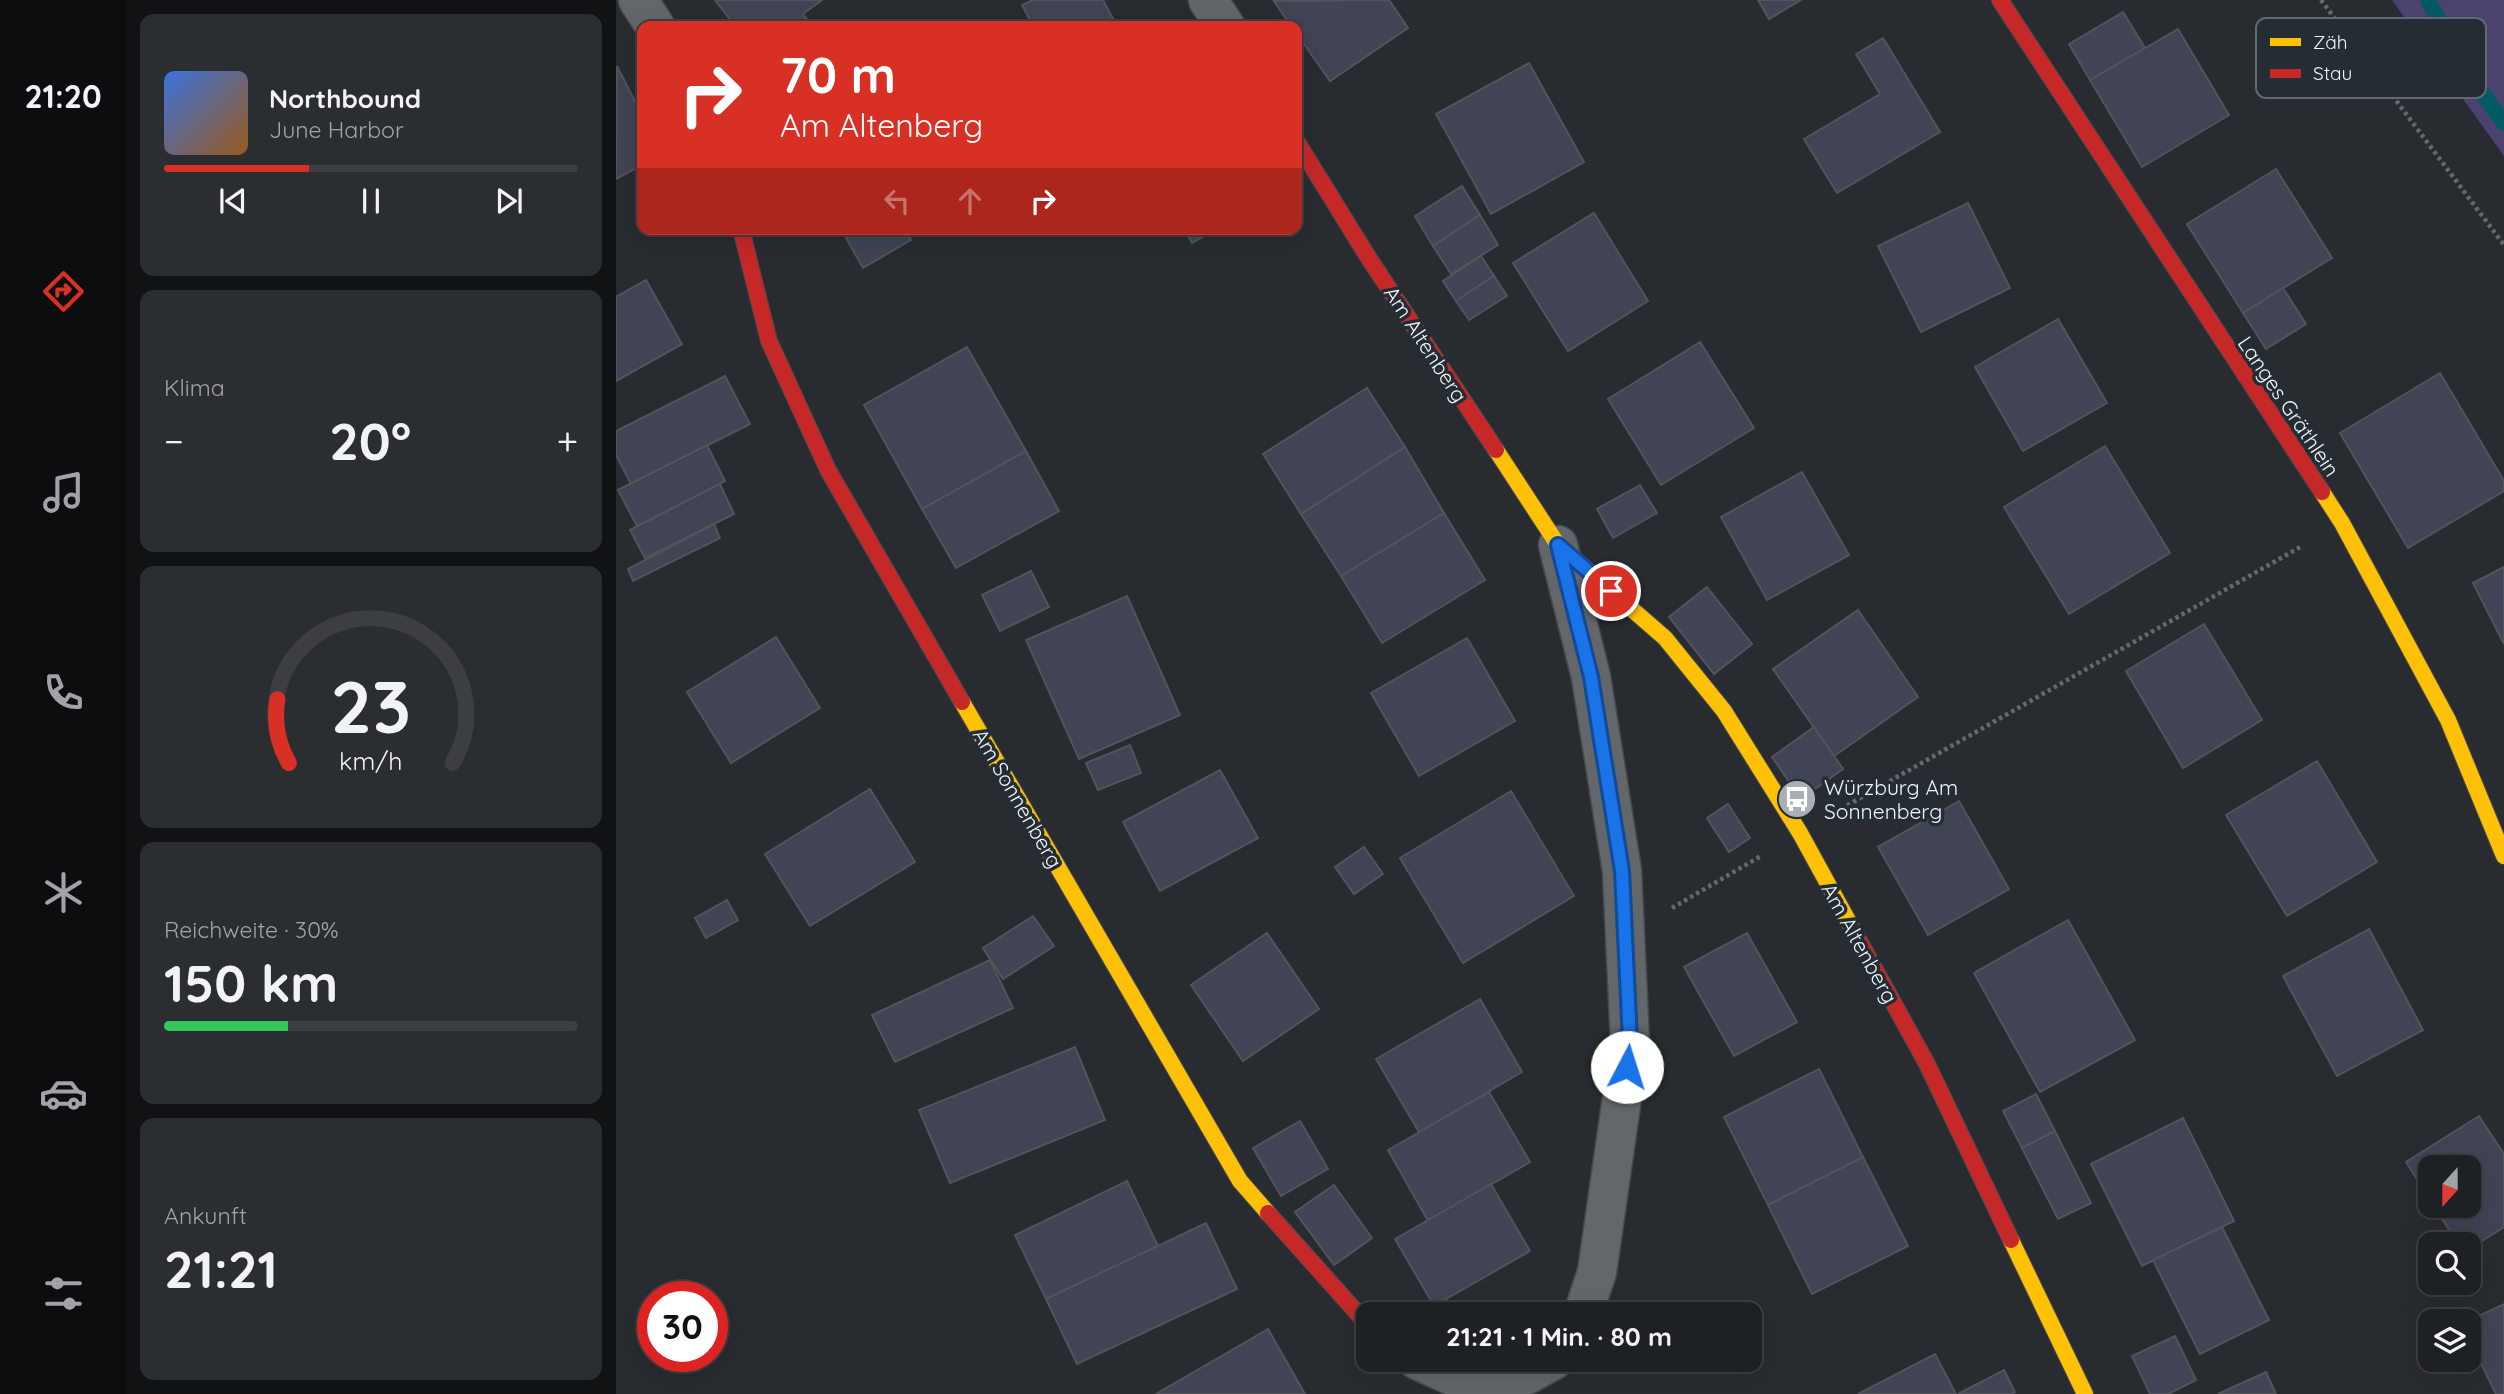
<!DOCTYPE html>
<html lang="de">
<head>
<meta charset="utf-8">
<style>
	body { margin:0; font-family:Quicksand,sans-serif; background:#2b2e31; color:#f1f3f6; height:100vh; display:flex; flex-direction:column; font-size:26px; white-space:nowrap }
	* { box-sizing:border-box; margin:0 }
	p { font-size:23px; color:#a1a3a6 }
	.icon { flex:none; width:38px; height:38px; fill:none; stroke:currentColor; stroke-width:2; stroke-linecap:round; stroke-linejoin:round }
	.map { position:relative; flex:1; overflow:hidden }
	.drawer { display:flex; flex-direction:column; gap:14px; padding:14px; background:#101214; width:490px }
	.drawer>* { flex:none }
	.guide { position:absolute; left:21px; top:21px; width:665px; height:214px; border-radius:14px; box-shadow:0 7px 28px #0002,0 0 0 2px #3c3e41; background:#d93025; color:#fff; overflow:hidden }
	.needle { width:46px; rotate:201deg }
	.buttons { position:absolute; left:1802px; top:1155px; display:grid; gap:14px }
	.buttons a { display:grid; place-items:center; width:63px; height:63px; border-radius:14px; background:#1e2124; box-shadow:0 7px 28px #0002,0 0 0 2px #3c3e41; font-size:35px }
	.speed { position:absolute; left:21px; top:1281px; display:flex; gap:14px; font-size:35px; font-weight:700; text-align:center }
	.speed>* { display:grid; place-content:center; width:91px; height:91px; border-radius:50%; background:#1e2124; box-shadow:0 7px 28px #0002,0 0 0 2px #3c3e41; line-height:1 }
	.speed .limit { border:10px solid #d22; background:#fff; color:#111 }
	.pin { position:absolute; display:grid; place-items:center; width:60px; height:60px; color:#fff; margin:-30px; border:4px solid #fff; border-radius:50%; box-shadow:0 2px 7px #0007 }
	.me { position:absolute; width:77px; margin:-38px; rotate:5deg; stroke-linejoin:round; filter:drop-shadow(0 0 5px #0008) }
	.turn { display:flex; align-items:center; gap:24px; height:147px; padding:0 28px; font-size:32px }
	.turn .icon { width:91px; height:91px; stroke-width:2.5 }
	.turn b { display:block; font-size:49px; line-height:60px }
	.lanes { display:flex; align-items:center; height:66px; padding:0 28px; background:#0003; justify-content:center; gap:35px; direction:ltr }
	.lanes .off { opacity:.35 }
	.big { font-size:52px; font-weight:700; line-height:1.1 }
	.drawer .tile { flex:1; display:flex; flex-direction:column; justify-content:center; gap:10px; min-width:0; padding:0 24px; border-radius:14px; background:#2b2e31 }
	.drawer .dial { align-items:center; gap:0 }
	.dial svg { height:182px; overflow:visible; fill:none; stroke:#3c3e41; stroke-width:7; stroke-linecap:round; text-anchor:middle }
	.dial text { fill:#f1f3f6; stroke:none }
	.song { display:flex; align-items:center; gap:21px }
	.cover { width:84px; height:84px; border-radius:10px; background:linear-gradient(135deg,hsl(220 70% 55%),hsl(30 70% 35%)) }
	.played { height:7px; border-radius:4px; background:linear-gradient(90deg,#d93025 35%,#3c3e41 35%) }
	.keys { display:flex; justify-content:space-around; direction:ltr }
	.heat { display:flex; justify-content:space-between; align-items:center; font-size:38px; direction:ltr }
	.charge { height:10px; border-radius:5px; background:linear-gradient(90deg,#34c759 30%,#3c3e41 0) }
	.trip { position:absolute; left:740px; top:1302px; width:406px; height:70px; border-radius:14px; background:#1e2124; box-shadow:0 7px 28px #0002,0 0 0 2px #3c3e41; font-weight:700; line-height:70px; text-align:center }
	main { display:flex; flex:1; min-height:0 }
	.tabs { display:flex; flex-direction:column; width:126px; justify-content:space-around; align-items:center; background:#0c0d0e; color:#a1a3a6 }
	.tabs .icon { width:49px; height:49px }
	.tabs .current { color:#d93025 }
	.tabs b { font-size:32px; color:#f1f3f6 }
	.map>svg:first-child { display:block }
</style>
</head>
<body>
<main>
<nav class="tabs">
<b>21:20</b>
<svg class="icon current" aria-label="directions" viewBox="0 0 24 24"><path d="M12 3l9 9-9 9-9-9zM9 14v-3h6M13 9l2 2-2 2"/></svg>
<svg class="icon" aria-label="music" viewBox="0 0 24 24"><path d="M9 18V5l10-2v13"/><circle cx="6" cy="18" r="3"/><circle cx="16" cy="16" r="3"/></svg>
<svg class="icon" aria-label="phone" viewBox="0 0 24 24"><path d="M5 4h4l2 5-3 2q2 4 5 5l2-3 5 2v4C11 20 4 13 5 4z"/></svg>
<svg class="icon" aria-label="climate" viewBox="0 0 24 24"><path d="M12 3v18M4 7l16 10M4 17L20 7"/></svg>
<svg class="icon" aria-label="car" viewBox="0 0 24 24"><path d="M5 17H2v-5l4-1 3-4h7l3 4 3 1v5h-3M9 17h6M6 11h13"/><circle cx="7" cy="17" r="2"/><circle cx="17" cy="17" r="2"/></svg>
<svg class="icon" aria-label="filters" viewBox="0 0 24 24"><path d="M4 7h16M4 17h16"/><circle cx="9" cy="7" r="2"/><circle cx="15" cy="17" r="2"/></svg>
</nav>
<section class="drawer">
<div class="tile">
<div class="song"><i class="cover"></i><div><b>Northbound</b><p>June Harbor</p></div></div>
<div class="played"></div>
<div class="keys"><svg class="icon" aria-label="previous" viewBox="0 0 24 24"><path d="M18 5L8 12l10 7zM5 5v14"/></svg><svg class="icon" aria-label="pause" viewBox="0 0 24 24"><path d="M8 5v14M16 5v14"/></svg><svg class="icon" aria-label="next" viewBox="0 0 24 24"><path d="M6 5l10 7-10 7zM19 5v14"/></svg></div>
</div>
<div class="tile"><p>Klima</p>
<div class="heat"><a>−</a><b class="big">20°</b><a>+</a></div>
</div>
<div class="tile dial"><svg viewBox="0 0 100 80">
<path d="M14 69A42 42 0 1 1 86 69"/>
<path d="M14 69A42 42 0 0 1 9 41" stroke="#d93025"/>
<text x="50" y="56" font-size="32" font-weight="700">23</text>
<text x="50" y="72" font-size="11">km/h</text>
</svg></div>
<div class="tile"><p>Reichweite · 30%</p><b class="big">150 km</b><div class="charge"></div></div>
<div class="tile"><p>Ankunft</p><b class="big">21:21</b></div>
</section>
<div class="map">
<svg width="1888" height="1394" viewBox="0 0 1888 1394">
	<rect width="100%" height="100%" fill="#282c30"/>
	<path fill="#4b426f" d="M1776,0h112v156z"/>
	<g fill="none" stroke-linecap="round" stroke-linejoin="round">
		<path stroke="#045a64" stroke-width="16" d="M1812,0l37,69 39,54"/>
	</g>
	<g fill="#404455" stroke="#515458" stroke-width="2">
		<path d="M99,0h107l-19,14 9,12h-77z"/>
		<path d="M417,0h70l14,26h-84l-11,-21z"/>
		<path d="M773,0l19,28 -78,53 -33,-47v-8h-6l-17,-25z"/>
		<path d="M1142,0h43l-32,19z"/>
		<path d="M1507,12l22,36 -55,32 -21,-36z"/>
		<path d="M1562,29l51,86 -87,52 -52,-87z"/>
		<path d="M1267,38l57,94 -103,61 -33,-54 76,-45 -24,-40z"/>
		<path d="M913,63l55,99 -93,52 -55,-100z"/>
		<path d="M1,66l25,49v50l-26,14z"/>
		<path d="M1660,169l56,89 -89,55 -56,-89z"/>
		<path d="M846,186l18,29 -47,31 -18,-30z"/>
		<path d="M1352,203l42,85 -89,44 -43,-86z"/>
		<path d="M978,213l54,88 -80,50 -55,-88z"/>
		<path d="M864,215l18,30 -47,29 -18,-28z"/>
		<path d="M244,229h45l6,11 -48,28 -17,-30z"/>
		<path d="M569,229h31l-24,14z"/>
		<path d="M865,256l13,20 -38,25 -13,-20z"/>
		<path d="M878,276l13,20 -38,24 -13,-19z"/>
		<path d="M30,280l36,64 -66,37v-84z"/>
		<path d="M1667,288l23,36 -40,25 -23,-36z"/>
		<path d="M1442,319l49,84 -84,48 -48,-84z"/>
		<path d="M1084,342l54,86 -93,57 -53,-86z"/>
		<path d="M351,347l59,104 -104,58 -58,-104z"/>
		<path d="M1824,373l64,108v10l-96,57 -68,-115z"/>
		<path d="M109,376l25,48 -119,60 -15,-29v-24z"/>
		<path d="M751,388l38,59 -104,67 -38,-60z"/>
		<path d="M91,445l18,36 -88,45 -19,-36z"/>
		<path d="M1489,446l65,107 -101,61 -65,-107z"/>
		<path d="M789,447l39,66 -103,63 -40,-62z"/>
		<path d="M410,451l33,60 -103,57 -34,-59z"/>
		<path d="M1186,472l47,83 -82,45 -46,-83z"/>
		<path d="M104,484l14,30 -89,44 -15,-28z"/>
		<path d="M1024,485l17,28 -44,25 -16,-29z"/>
		<path d="M828,513l41,67 -103,63 -41,-67z"/>
		<path d="M98,524l6,14 -87,43 -5,-12z"/>
		<path d="M1888,567v77l-31,-61z"/>
		<path d="M415,571l18,36 -49,24 -18,-36z"/>
		<path d="M1091,587l45,57 -38,30 -45,-57z"/>
		<path d="M511,596l53,119 -101,44 -53,-119z"/>
		<path d="M1242,610l60,87 -84,59 -61,-87z"/>
		<path d="M1588,624l58,96 -79,48 -57,-97z"/>
		<path d="M160,637l44,71 -89,55 -44,-71z"/>
		<path d="M851,638l48,83 -96,55 -48,-83z"/>
		<path d="M1198,727l29,42 -42,30 -29,-42z"/>
		<path d="M514,745l11,28 -43,17 -12,-27z"/>
		<path d="M1701,761l60,101 -90,54 -61,-101z"/>
		<path d="M604,770l38,68 -98,53 -37,-69z"/>
		<path d="M254,789l45,73 -105,64 -45,-72z"/>
		<path d="M895,791l63,105 -111,67 -63,-105z"/>
		<path d="M1343,801l50,88 -81,46 -50,-88z"/>
		<path d="M1112,804l22,34 -21,14 -22,-34z"/>
		<path d="M748,847l19,27 -29,20 -19,-27z"/>
		<path d="M111,900l11,20 -32,18 -11,-20z"/>
		<path d="M417,916l21,30 -51,33 -20,-31z"/>
		<path d="M1452,920l67,120 -95,52 -66,-119z"/>
		<path d="M1753,929l54,101 -86,46 -54,-100z"/>
		<path d="M651,933l52,76 -76,52 -52,-76z"/>
		<path d="M1131,933l50,89 -63,34 -50,-89z"/>
		<path d="M374,960l23,48 -118,54 -23,-47z"/>
		<path d="M864,999l42,73 -103,60 -43,-73z"/>
		<path d="M459,1047l30,73 -155,63 -31,-73z"/>
		<path d="M1203,1069l44,88 -95,48 -44,-88z"/>
		<path d="M873,1092l41,70 -102,59 -40,-71z"/>
		<path d="M1420,1094l19,37 -33,17 -19,-37z"/>
		<path d="M1863,1116l25,38v73l-35,22v-5h-11l-24,-38h35v-39h-38v34l-25,-39z"/>
		<path d="M1567,1118l51,103 -92,45 -51,-102z"/>
		<path d="M684,1121l28,48 -47,27 -28,-48z"/>
		<path d="M1439,1131l36,72 -33,16 -36,-71z"/>
		<path d="M1247,1157l45,89 -96,48 -44,-89z"/>
		<path d="M511,1181l31,65 -112,53 -31,-64z"/>
		<path d="M875,1184l39,67 -96,55 -39,-67z"/>
		<path d="M718,1185l38,53 -38,27 -39,-53z"/>
		<path d="M590,1223l31,66 -160,75 -31,-65z"/>
		<path d="M1606,1227l47,93 -69,34 -47,-94z"/>
		<path d="M1888,1304v90h-8l-27,-55 -1,-18z"/>
		<path d="M652,1329l37,65h-149z"/>
		<path d="M1559,1336l21,44 -28,14h-18l-18,-38z"/>
		<path d="M1319,1354l21,40h-98z"/>
		<path d="M1388,1370l11,22 -4,2h-53z"/>
		<path d="M1650,1372l10,22h-58z"/>
	</g>
	<g fill="none" stroke-linecap="round" stroke-linejoin="round">
		<g stroke="#464a4d" stroke-width="41">
			<g id="street">
				<path d="M22,0l17,26"/>
				<path d="M592,0l17,26"/>
				<path d="M942,545l33,132 31,194 8,171 -33,230 -14,42"/>
				<path d="M801,1360l57,26 53,-11 27,-15"/>
			</g>
		</g>
		<g stroke="#464a4d" stroke-width="18">
			<g id="slow">
				<path d="M880,450l62,95 107,93 59,73 76,122 51,93"/>
				<path d="M1706,492l20,31 106,197 56,136"/>
				<path d="M346,702l278,479 28,32"/>
				<path d="M1395,1240l74,154"/>
			</g>
		</g>
		<g stroke="#464a4d" stroke-width="18">
			<g id="jam">
				<path d="M1384,0l322,492"/>
				<path d="M681,142l71,115 128,193"/>
				<path d="M125,229l28,112 59,129 134,232"/>
				<path d="M1235,926l76,138 84,176"/>
				<path d="M652,1213l100,112"/>
			</g>
		</g>
		<g stroke="#66696c" stroke-width="4.5" stroke-dasharray="3.5 3.5" stroke-linecap="butt">
			<path d="M1705,0l183,245"/>
			<path d="M1225,809l461,-263"/>
			<path d="M1056,908l89,-52"/>
		</g>
		<use href="#street" stroke="#64676a" stroke-width="38"/>
		<use href="#slow" stroke="#ffc107" stroke-width="16"/>
		<use href="#jam" stroke="#c62828" stroke-width="16"/>
	</g>
	<g fill="none" stroke-linecap="round" stroke-linejoin="round">
		<g stroke="#114b97" stroke-width="18">
			<path id="route" d="M995,591l-53,-46 33,132 31,194 8,171 -3,25"/>
		</g>
		<use href="#route" stroke="#1a73e8" stroke-width="12"/>
	</g>
	<defs>
		<g id="bus-disc" transform="scale(2.0125)"><circle r="9.5" fill="#aaafb3" stroke="#242c34"/><path d="M-5-6H5V4H4V6H2V4H-2V6H-4V4H-5ZM-3.5-4V0h7V-4ZM-3.5 1.2v1.5H-2V1.2ZM2 1.2v1.5H3.5V1.2Z" fill="#fff"/></g>
	</defs>
	<g fill-rule="evenodd">
		<use href="#bus-disc" x="1181" y="799"/>
	</g>
	<g text-anchor="middle" dominant-baseline="central" stroke-width="7" stroke-linejoin="round" paint-order="stroke">
		<g font-size="21" fill="#f0f5fa" stroke="#242c34">
			<text transform="translate(810 344) rotate(57)">Am Altenberg</text>
			<text transform="translate(1673 406) rotate(56)">Langes Gräthlein</text>
			<text transform="translate(402 798) rotate(60)">Am Sonnenberg</text>
			<text transform="translate(1244 943) rotate(61)">Am Altenberg</text>
		</g>
		<g font-size="21" fill="#f0f5fa" stroke="#242c34" text-anchor="start">
			<text x="1208" y="787">Würzburg Am<tspan x="1208" dy="24">Sonnenberg</tspan></text>
		</g>
	</g>
	<rect x="1640" y="18" width="230" height="80" rx="10" fill="#242c34" stroke="#61686f" stroke-width="2"/>
	<rect x="1654" y="38" width="31" height="8" fill="#ffc107"/>
	<rect x="1654" y="69" width="31" height="9" fill="#c62828"/>
	<g font-size="19" fill="#f0f5fa">
		<text x="1697" y="49">Zäh</text>
		<text x="1697" y="80">Stau</text>
	</g>
</svg>
<div class="buttons">
<a><svg class="needle" viewBox="-14 -14 28 28"><path d="M0-13l5 13h-10z" fill="#e53935"/><path d="M0 13l5-13h-10z" fill="#a1a3a6"/></svg></a>
<a><svg class="icon" aria-label="search" viewBox="0 0 24 24"><circle cx="10" cy="10" r="6"/><path d="M15 15l6 6"/></svg></a>
<a><svg class="icon" aria-label="layers" viewBox="0 0 24 24"><path d="M12 4l9 5-9 5-9-5zM3 14l9 5 9-5"/></svg></a>
</div>
<div class="speed"><div class="limit">30</div></div>
<div class="pin" style="left:995px;top:591px;background:#d93025"><svg class="icon" aria-label="arrive" viewBox="0 0 24 24"><path d="M6 21V4h12l-3 4 3 4H6"/></svg></div>
<svg class="me" style="left:1011px;top:1067px" viewBox="-20 -20 40 40"><circle r="19" fill="#fff"/><path d="M0-13L10 11 0 6-10 11z" fill="#1a73e8"/></svg>
<div class="trip">21:21 · 1 Min. · 80 m</div>
<div class="guide">
<div class="turn"><svg class="icon" aria-label="right" viewBox="0 0 24 24"><path d="M7 20v-9h11M14 6l5 5-5 5"/></svg><div><b>70 m</b>Am Altenberg</div></div>
<div class="lanes"><svg class="icon off" aria-label="left" viewBox="0 0 24 24"><path d="M17 20v-9H6M10 6l-5 5 5 5"/></svg><svg class="icon off" aria-label="ahead" viewBox="0 0 24 24"><path d="M12 20V5M6 11l6-6 6 6"/></svg><svg class="icon" aria-label="right" viewBox="0 0 24 24"><path d="M7 20v-9h11M14 6l5 5-5 5"/></svg></div>
</div>
</div>
</main>
</body>
</html>
